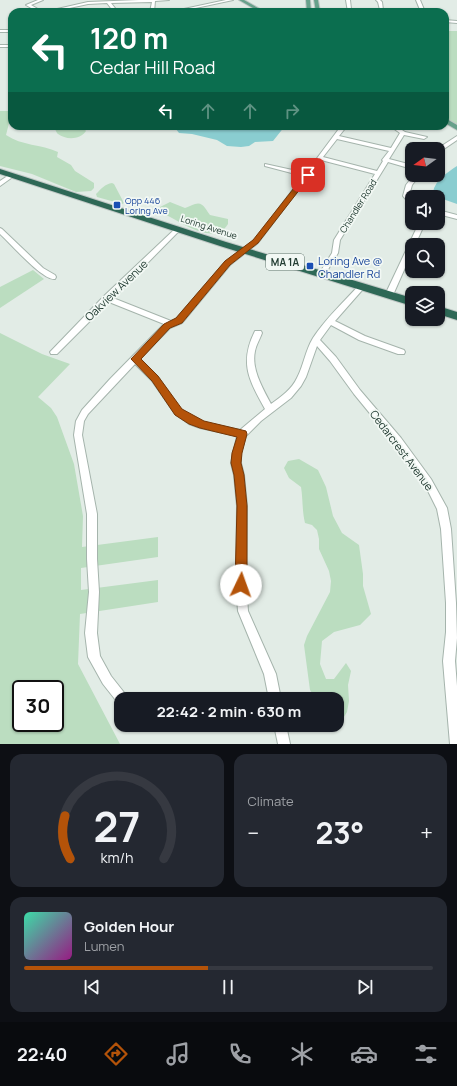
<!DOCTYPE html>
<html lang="en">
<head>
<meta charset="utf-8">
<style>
	body { margin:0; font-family:Manrope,sans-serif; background:#242831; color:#f1f3f6; height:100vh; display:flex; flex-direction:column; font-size:15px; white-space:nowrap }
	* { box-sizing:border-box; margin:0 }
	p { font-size:13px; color:#9ea1a6 }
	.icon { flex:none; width:22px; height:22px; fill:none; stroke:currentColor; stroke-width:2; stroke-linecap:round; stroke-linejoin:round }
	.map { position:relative; height:744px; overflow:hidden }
	.side { display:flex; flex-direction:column; gap:10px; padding:10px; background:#0d0f14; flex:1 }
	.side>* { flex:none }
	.hud { position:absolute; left:8px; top:8px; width:441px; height:122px; border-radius:12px; box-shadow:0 1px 3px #0004; background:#0b6e4f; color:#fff; overflow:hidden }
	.needle { width:26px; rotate:255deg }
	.fabs { position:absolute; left:405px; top:142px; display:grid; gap:8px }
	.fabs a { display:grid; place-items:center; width:40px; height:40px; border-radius:8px; background:#171b24; box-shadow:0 1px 3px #0004; font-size:20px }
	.speed { position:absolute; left:12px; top:680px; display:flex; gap:8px; font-size:20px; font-weight:700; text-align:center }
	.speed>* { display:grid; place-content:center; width:52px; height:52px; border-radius:50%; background:#171b24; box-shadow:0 1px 3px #0004; line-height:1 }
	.speed .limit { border:2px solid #111; border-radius:6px; background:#fff; color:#111 }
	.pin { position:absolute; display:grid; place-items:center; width:34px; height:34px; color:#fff; margin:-17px; border-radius:8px; box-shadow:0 2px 6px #0006 }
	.me { position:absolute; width:44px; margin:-22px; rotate:3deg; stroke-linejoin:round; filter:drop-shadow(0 0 3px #0008) }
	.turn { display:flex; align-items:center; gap:14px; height:84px; padding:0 16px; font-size:18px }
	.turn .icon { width:52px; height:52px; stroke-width:2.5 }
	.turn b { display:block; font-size:28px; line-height:34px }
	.lanes { display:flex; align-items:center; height:38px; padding:0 16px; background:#0003; justify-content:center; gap:20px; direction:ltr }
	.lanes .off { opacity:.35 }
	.big { font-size:30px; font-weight:700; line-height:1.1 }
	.side .card { flex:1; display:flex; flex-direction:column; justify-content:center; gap:6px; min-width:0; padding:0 14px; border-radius:12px; background:#242831 }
	.side .dial { align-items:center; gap:0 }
	.dial svg { height:104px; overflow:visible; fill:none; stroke:#363941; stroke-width:7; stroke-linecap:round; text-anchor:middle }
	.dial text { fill:#f1f3f6; stroke:none }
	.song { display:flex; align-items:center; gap:12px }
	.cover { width:48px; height:48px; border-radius:6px; background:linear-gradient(135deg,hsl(160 70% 55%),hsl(310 70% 35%)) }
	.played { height:4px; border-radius:2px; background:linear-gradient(90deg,#b45309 45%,#363941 45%) }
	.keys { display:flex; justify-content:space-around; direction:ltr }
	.heat { display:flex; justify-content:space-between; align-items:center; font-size:22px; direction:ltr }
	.side .tiles { flex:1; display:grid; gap:10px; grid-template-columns:1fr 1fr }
	.card:last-child { grid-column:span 2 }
	.trip { position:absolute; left:114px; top:692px; width:230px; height:40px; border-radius:12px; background:#171b24; box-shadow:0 1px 3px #0004; font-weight:700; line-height:40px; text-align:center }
	.tabs { display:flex; height:64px; justify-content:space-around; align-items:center; background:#090b0e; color:#9ea1a6 }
	.tabs .icon { width:28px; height:28px }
	.tabs .active { color:#b45309 }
	.tabs b { font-size:18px; color:#f1f3f6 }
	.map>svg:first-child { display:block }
</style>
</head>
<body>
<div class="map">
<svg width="457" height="744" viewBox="0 0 457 744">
	<rect width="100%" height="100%" fill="#e2ece6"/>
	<g fill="#bbddc0" fill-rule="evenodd">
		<path d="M445,31h12v94l-12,-7z"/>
		<path d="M0,111h12v9l-3,3 -3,12c16,11 35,9 52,17l-1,5 14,8 4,6 19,12v5l-3,3 -15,1 -44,-18 -32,-8z"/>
		<path d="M52,126h30l4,5c-6,9 -20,9 -28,3 -3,-3 -2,-6 -6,-8z"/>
		<path d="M112,183l2,1 10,19 -2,1 -25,-7 -1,-3c5,-5 9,-10 16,-11z"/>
		<path d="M170,202l15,6c4,-1 6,-3 10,-4 8,-3 11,6 15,11l18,4v5c-13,21 -41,2 -56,-6 -5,-3 -10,-4 -14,-8l2,-3z"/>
		<path d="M33,270l11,9 -44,29v-21z"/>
		<path d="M0,333l42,21 28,10 -32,33 13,11 6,9 17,47 9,52 -1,31 76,-10v20l-77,11v22l77,-10v22l-78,12 -2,50 42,80h-120zM21,689h34v34h-34z"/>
		<path d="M299,459l19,11 8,17 7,29 9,17 17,12 4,29v12l8,28 -11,11 -26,7 -12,9 -2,23 6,15h8l12,-16 5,8 -3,14 1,16 -2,11 -5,8 -5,-3v-18h-21l-6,-9 -6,-45 3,-9 23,-44 1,-11 -2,-10 -10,-22v-10l-2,-9 -5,-5 -7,-2c-3,-12 -2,-24 -4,-36l-12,-9 -5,-10 4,-7z"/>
	</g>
	<g fill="#8acdd0">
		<path d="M169,126h116l-12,15 -18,1 -6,4 -8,1 -14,-1 -10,-6 -25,-6 -13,-1 -3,-4z"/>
		<path d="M457,166v38l-17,-6 -7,-6c2,-12 15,-20 24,-26z"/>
	</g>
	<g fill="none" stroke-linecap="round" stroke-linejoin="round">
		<g stroke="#a5b4ac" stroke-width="2">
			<g id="minor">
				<path d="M38,0h5l-12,5 12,7h-5l-12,-7z"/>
				<path d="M139,0h30l-14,1 -1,11h-4l2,-10 -41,1 7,9h-4l-7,-9 -19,1 -37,8h-7l44,-10z"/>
				<path d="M226,0h7l-56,12h-7z"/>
				<path d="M346,0h4l1,9 29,1 -2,-8 -2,-2h4l2,2 1,8 20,2h-55z"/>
				<path d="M416,0h4l5,12h-4z"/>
				<path d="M256,8l1,2 -19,2 2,-1z"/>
				<path d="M445,20l12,1v2l-12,-1z"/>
				<rect x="0" y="30" width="12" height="2"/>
				<rect x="0" y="45" width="12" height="2"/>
				<path d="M341,126h6l-8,10 52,12 9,-15 -10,-7h6l9,6 22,5 -3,2 -20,-4 -15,24 23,6v4l-24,-7 -48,78 -2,13 -14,23h-2l-3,-2 13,-21 2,-13 41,-66 -54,-14 -63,83 -28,22 -48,58 -12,5 -30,31 18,18 23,33 14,8 8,4 37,8 25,-21c-16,-29 -26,-46 -10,-78h6l1,2c-2,6 -6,12 -7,18 -4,18 8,38 16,53 10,-7 21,-15 26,-26 7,-13 8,-27 16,-40 13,-20 31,-36 47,-54h4l1,2 -1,2 -29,33 30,15 39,14 1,2 -1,2h-6l-39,-14 -28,-15 -11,15 16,17 24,33 41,48 30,41 16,29 4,21 5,74 1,35 -2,23 2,25v58h-7l-7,-83 3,-29v-29l-5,-74 -4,-20 -12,-24 -30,-41 -41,-50 -24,-33 -13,-15 -11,31 -5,9 -10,12 -30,23 -15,15 -5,17v10l3,12 3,31 -1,79 2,26 28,63 5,25h-12l-5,-25 -26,-63 -2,-26 1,-79 -3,-31 -3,-12 6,-27 -37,-8 -11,-4 -14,-10 -23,-33 -17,-17 -47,50 -4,7 -2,14 15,79v45l2,33 -2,41 3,23 11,20 15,19 2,4h-7v6l-3,-2 -15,-19 -15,-27 -3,-24 4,-41 -2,-33v-45l-13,-79 2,-14 6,-11 28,-31 54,-55 -55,-22 -52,52h-6l-1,-2 54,-56 72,-68 2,-1 3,2 -1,1 -67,68 58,23 5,-2 50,-58 28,-20 49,-65 -38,-10v-2l41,9zM337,139l52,12 -7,9 1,1 -6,10 -54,-14z"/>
				<path d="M457,136v4l-19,13 -1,-4z"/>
				<path d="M9,175l5,1 -14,10v-5z"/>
				<path d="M414,175h6l-8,10 -3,11 3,3v6l-2,-1 -7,-8 3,-11z"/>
				<path d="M438,210l19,5v4l-19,-5z"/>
				<path d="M419,223h6l-10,22h-3v7l-19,43 -2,2h-4l-2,-2z"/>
				<path d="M0,228l2,1 41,39 12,7 1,2 -1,2c-12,2 -45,-36 -55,-45z"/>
				<path d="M274,725h12l4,19h-12z"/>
			</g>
		</g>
		<g stroke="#c1c8c6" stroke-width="2">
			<g id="major">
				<path d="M239,0h5l21,12h-5z"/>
				<path d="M306,0h4l1,12h-4z"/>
				<path d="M314,0h4l2,12h-4z"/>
				<path d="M445,118l12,7v5l-12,-7z"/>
			</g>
		</g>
		<g stroke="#c1c8c6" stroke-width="2">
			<g id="highway">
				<path d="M0,169l226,73 186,56v8l-192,-60 -220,-72z"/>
				<path d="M438,306l19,6v8l-19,-6z"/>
			</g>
		</g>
		<use href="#minor" fill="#fff" fill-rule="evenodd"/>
		<use href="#major" fill="#67a18b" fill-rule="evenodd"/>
		<use href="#highway" fill="#2e6856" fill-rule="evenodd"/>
	</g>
	<path fill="#b45309" stroke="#753606" d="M305,174l6,1 -53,68 -28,22 -48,58 -12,5 -29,31 17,17 24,33 22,12 38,9 4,1 1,3 -5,19 -1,10 3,12 3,31v79l-2,4 -4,2 -4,-2 -2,-4 2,-79 -3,-31 -3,-12 1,-10 5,-16 -37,-9 -11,-4 -14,-9 -23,-34 -21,-22 33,-35 12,-6 49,-57 28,-21z"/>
	<g fill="#1a4fb4" stroke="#f2f8f4" stroke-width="1.5">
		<rect x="113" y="201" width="8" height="8" rx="2"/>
		<rect x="306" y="262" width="8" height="8" rx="2"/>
	</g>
	<g text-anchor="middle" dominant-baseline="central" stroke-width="3.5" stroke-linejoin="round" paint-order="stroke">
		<g font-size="9" fill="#164399" stroke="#f2f8f4" text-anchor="start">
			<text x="125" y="200">Opp 446<tspan x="125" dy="10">Loring Ave</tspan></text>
		</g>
		<g font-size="9" fill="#223c32" stroke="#f2f8f4">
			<text transform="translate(358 206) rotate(-58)">Chandler Road</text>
			<text transform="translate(209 227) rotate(18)">Loring Avenue</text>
		</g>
		<rect fill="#f2f8f4" stroke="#60746c" stroke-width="1" x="266" y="254" width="38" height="16" rx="3"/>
		<g font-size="10" font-weight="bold" fill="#223c32">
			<text x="285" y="262">MA 1A</text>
		</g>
		<g font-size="11" fill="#164399" stroke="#f2f8f4" text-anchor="start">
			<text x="318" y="260">Loring Ave @<tspan x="318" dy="13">Chandler Rd</tspan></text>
		</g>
		<g font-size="11" fill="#223c32" stroke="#f2f8f4">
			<text transform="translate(116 290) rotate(-44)">Oakview Avenue</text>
			<text transform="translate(402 450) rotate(53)">Cedarcrest Avenue</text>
		</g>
	</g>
</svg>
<div class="fabs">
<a><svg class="needle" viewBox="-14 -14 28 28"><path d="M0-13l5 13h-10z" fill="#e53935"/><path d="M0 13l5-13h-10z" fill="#9ea1a6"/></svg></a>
<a><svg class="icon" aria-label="sound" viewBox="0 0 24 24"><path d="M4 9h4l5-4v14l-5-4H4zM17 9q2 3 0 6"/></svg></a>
<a><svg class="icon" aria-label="search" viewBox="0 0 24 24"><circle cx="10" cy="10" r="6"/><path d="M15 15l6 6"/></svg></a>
<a><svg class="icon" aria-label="layers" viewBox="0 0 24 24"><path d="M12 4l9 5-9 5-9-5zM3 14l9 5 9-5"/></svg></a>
</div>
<div class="speed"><div class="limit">30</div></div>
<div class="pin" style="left:308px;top:175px;background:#d93025"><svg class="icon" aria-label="arrive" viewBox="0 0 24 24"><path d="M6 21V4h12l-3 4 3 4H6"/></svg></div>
<svg class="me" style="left:241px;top:585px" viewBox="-20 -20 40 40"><circle r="19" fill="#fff"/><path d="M0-13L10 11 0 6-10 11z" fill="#b45309"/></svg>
<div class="trip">22:42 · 2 min · 630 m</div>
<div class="hud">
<div class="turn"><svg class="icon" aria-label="left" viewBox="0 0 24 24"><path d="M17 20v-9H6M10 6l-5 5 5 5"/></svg><div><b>120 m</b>Cedar Hill Road</div></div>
<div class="lanes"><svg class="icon" aria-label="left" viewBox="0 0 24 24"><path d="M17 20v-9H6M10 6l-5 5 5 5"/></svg><svg class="icon off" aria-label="ahead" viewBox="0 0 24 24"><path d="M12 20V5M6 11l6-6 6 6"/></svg><svg class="icon off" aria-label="ahead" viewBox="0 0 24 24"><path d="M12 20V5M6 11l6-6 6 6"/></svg><svg class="icon off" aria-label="right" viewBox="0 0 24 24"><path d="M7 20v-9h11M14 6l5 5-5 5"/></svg></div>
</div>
</div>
<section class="side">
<div class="tiles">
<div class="card dial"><svg viewBox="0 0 100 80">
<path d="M14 69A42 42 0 1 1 86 69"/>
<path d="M14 69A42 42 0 0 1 10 36" stroke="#b45309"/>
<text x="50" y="56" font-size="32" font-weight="700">27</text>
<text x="50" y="72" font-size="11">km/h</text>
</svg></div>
<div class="card"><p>Climate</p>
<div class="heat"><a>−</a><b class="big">23°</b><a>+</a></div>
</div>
<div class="card">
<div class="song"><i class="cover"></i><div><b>Golden Hour</b><p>Lumen</p></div></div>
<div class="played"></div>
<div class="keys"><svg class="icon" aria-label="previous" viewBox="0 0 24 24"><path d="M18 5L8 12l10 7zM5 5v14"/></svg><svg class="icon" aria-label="pause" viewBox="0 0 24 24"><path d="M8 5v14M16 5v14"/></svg><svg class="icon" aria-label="next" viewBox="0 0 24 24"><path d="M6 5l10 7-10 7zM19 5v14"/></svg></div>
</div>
</div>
</section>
<nav class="tabs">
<b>22:40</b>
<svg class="icon active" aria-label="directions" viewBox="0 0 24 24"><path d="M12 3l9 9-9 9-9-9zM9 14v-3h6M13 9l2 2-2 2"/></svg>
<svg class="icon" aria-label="music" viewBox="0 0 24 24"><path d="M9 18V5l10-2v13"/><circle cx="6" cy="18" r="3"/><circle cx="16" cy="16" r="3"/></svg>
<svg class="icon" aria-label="phone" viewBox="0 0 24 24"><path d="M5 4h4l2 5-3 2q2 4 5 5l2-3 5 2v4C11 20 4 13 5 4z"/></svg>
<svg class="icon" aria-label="climate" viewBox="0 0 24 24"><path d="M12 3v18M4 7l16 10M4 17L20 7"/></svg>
<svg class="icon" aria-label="car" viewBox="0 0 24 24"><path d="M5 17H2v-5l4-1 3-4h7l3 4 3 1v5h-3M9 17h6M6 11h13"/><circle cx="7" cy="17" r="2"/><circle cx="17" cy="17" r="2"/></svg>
<svg class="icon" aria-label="filters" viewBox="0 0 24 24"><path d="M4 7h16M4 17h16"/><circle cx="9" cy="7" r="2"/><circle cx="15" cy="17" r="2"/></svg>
</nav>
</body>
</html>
